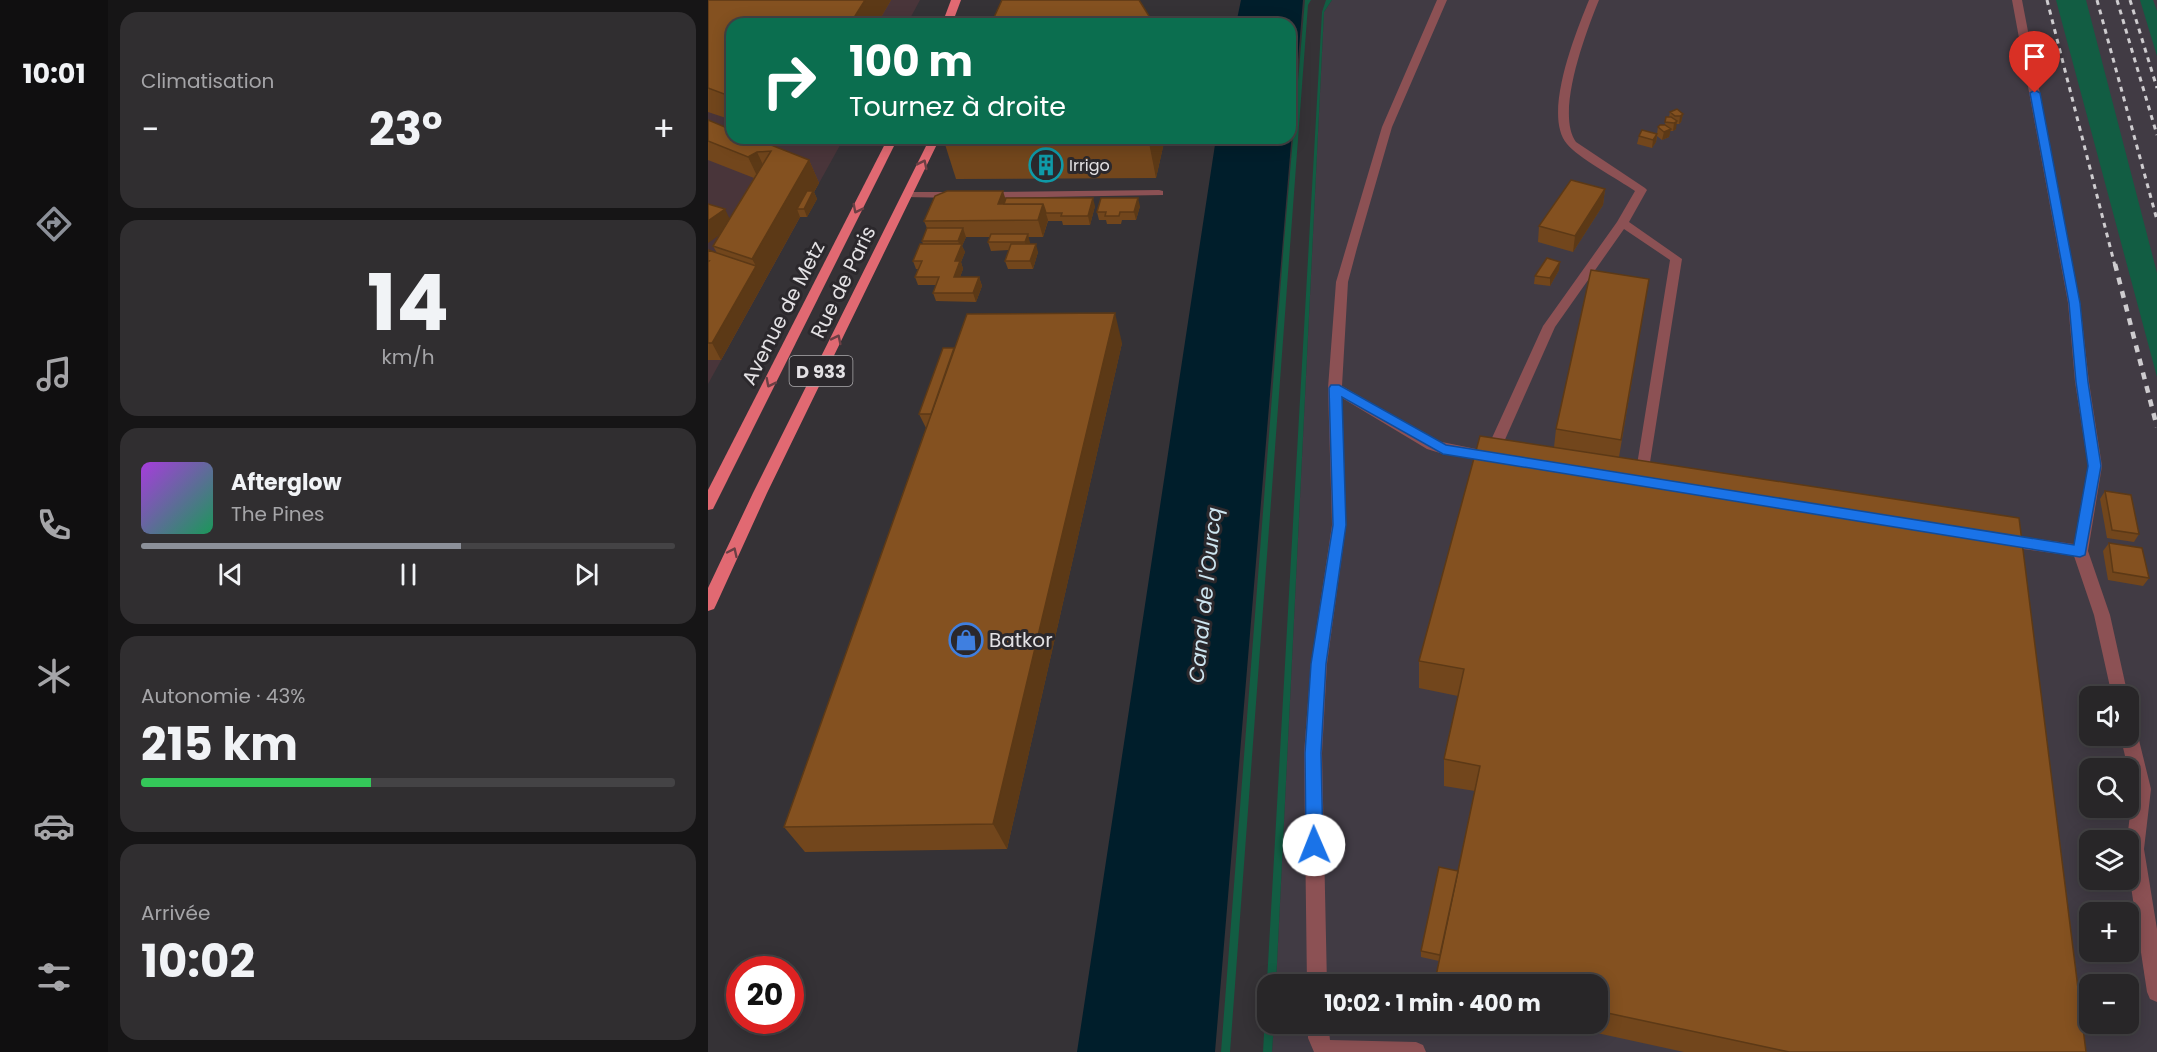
<!DOCTYPE html>
<html lang="fr">
<head>
<meta charset="utf-8">
<style>
	body { margin:0; font-family:Poppins,sans-serif; background:#302e30; color:#f1f3f6; height:100vh; display:flex; flex-direction:column; font-size:22px; white-space:nowrap }
	* { box-sizing:border-box; margin:0 }
	p { font-size:20px; color:#a5a5a8 }
	.icon { flex:none; width:33px; height:33px; fill:none; stroke:currentColor; stroke-width:2; stroke-linecap:round; stroke-linejoin:round }
	.map { position:relative; flex:1; overflow:hidden }
	.side { display:flex; flex-direction:column; gap:12px; padding:12px; background:#161516; width:600px }
	.side>* { flex:none }
	.banner { position:absolute; left:18px; top:18px; width:570px; height:126px; border-radius:18px; box-shadow:0 3px 15px #0003,0 0 0 2px #444345; background:#0b6e4f; color:#fff; overflow:hidden }
	.tools { position:absolute; left:1371px; top:686px; display:grid; gap:12px }
	.tools a { display:grid; place-items:center; width:60px; height:60px; border-radius:12px; background:#282628; box-shadow:0 3px 15px #0003,0 0 0 2px #444345; font-size:30px }
	.speed { position:absolute; left:18px; top:956px; display:flex; gap:12px; font-size:30px; font-weight:700; text-align:center }
	.speed>* { display:grid; place-content:center; width:78px; height:78px; border-radius:50%; background:#282628; box-shadow:0 3px 15px #0003,0 0 0 2px #444345; line-height:1 }
	.speed .limit { border:9px solid #d22; background:#fff; color:#111 }
	.pin { position:absolute; display:grid; place-items:center; width:51px; height:51px; color:#fff; margin:-62px -26px; border-radius:50% 50% 50% 0; rotate:-45deg; box-shadow:0 0 6px #0007 }
	.pin .icon { rotate:45deg }
	.me { position:absolute; width:66px; margin:-33px; rotate:359deg; stroke-linejoin:round; filter:drop-shadow(0 0 4px #0008) }
	.turn { display:flex; align-items:center; gap:21px; height:126px; padding:0 24px; font-size:27px }
	.turn .icon { width:78px; height:78px; stroke-width:2.5 }
	.turn b { display:block; font-size:42px; line-height:51px }
	.big { font-size:45px; font-weight:700; line-height:1.1 }
	.side .card { flex:1; display:flex; flex-direction:column; justify-content:center; gap:9px; min-width:0; padding:0 21px; border-radius:18px; background:#302e30 }
	.side .dial { align-items:center; gap:0 }
	.dial b { font-size:78px; line-height:1 }
	.song { display:flex; align-items:center; gap:18px }
	.cover { width:72px; height:72px; border-radius:9px; background:linear-gradient(135deg,hsl(280 70% 55%),hsl(150 70% 35%)) }
	.played { height:6px; border-radius:3px; background:linear-gradient(90deg,#8c9099 60%,#444345 60%) }
	.keys { display:flex; justify-content:space-around; direction:ltr }
	.heat { display:flex; justify-content:space-between; align-items:center; font-size:33px; direction:ltr }
	.charge { height:9px; border-radius:4px; background:linear-gradient(90deg,#34c759 43%,#444345 0) }
	.trip { position:absolute; left:549px; top:974px; width:351px; height:60px; border-radius:18px; background:#282628; box-shadow:0 3px 15px #0003,0 0 0 2px #444345; font-weight:700; line-height:60px; text-align:center }
	main { display:flex; flex:1; min-height:0 }
	.tabs { display:flex; flex-direction:column; width:108px; justify-content:space-around; align-items:center; background:#100f10; color:#a5a5a8 }
	.tabs .icon { width:42px; height:42px }
	.tabs .current { color:#8c9099 }
	.tabs b { font-size:27px; color:#f1f3f6 }
	.map>svg:first-child { display:block }
</style>
</head>
<body>
<main>
<nav class="tabs">
<b>10:01</b>
<svg class="icon current" aria-label="directions" viewBox="0 0 24 24"><path d="M12 3l9 9-9 9-9-9zM9 14v-3h6M13 9l2 2-2 2"/></svg>
<svg class="icon" aria-label="music" viewBox="0 0 24 24"><path d="M9 18V5l10-2v13"/><circle cx="6" cy="18" r="3"/><circle cx="16" cy="16" r="3"/></svg>
<svg class="icon" aria-label="phone" viewBox="0 0 24 24"><path d="M5 4h4l2 5-3 2q2 4 5 5l2-3 5 2v4C11 20 4 13 5 4z"/></svg>
<svg class="icon" aria-label="climate" viewBox="0 0 24 24"><path d="M12 3v18M4 7l16 10M4 17L20 7"/></svg>
<svg class="icon" aria-label="car" viewBox="0 0 24 24"><path d="M5 17H2v-5l4-1 3-4h7l3 4 3 1v5h-3M9 17h6M6 11h13"/><circle cx="7" cy="17" r="2"/><circle cx="17" cy="17" r="2"/></svg>
<svg class="icon" aria-label="filters" viewBox="0 0 24 24"><path d="M4 7h16M4 17h16"/><circle cx="9" cy="7" r="2"/><circle cx="15" cy="17" r="2"/></svg>
</nav>
<section class="side">
<div class="card"><p>Climatisation</p>
<div class="heat"><a>−</a><b class="big">23°</b><a>+</a></div>
</div>
<div class="card dial"><b>14</b><p>km/h</p></div>
<div class="card">
<div class="song"><i class="cover"></i><div><b>Afterglow</b><p>The Pines</p></div></div>
<div class="played"></div>
<div class="keys"><svg class="icon" aria-label="previous" viewBox="0 0 24 24"><path d="M18 5L8 12l10 7zM5 5v14"/></svg><svg class="icon" aria-label="pause" viewBox="0 0 24 24"><path d="M8 5v14M16 5v14"/></svg><svg class="icon" aria-label="next" viewBox="0 0 24 24"><path d="M6 5l10 7-10 7zM19 5v14"/></svg></div>
</div>
<div class="card"><p>Autonomie · 43%</p><b class="big">215 km</b><div class="charge"></div></div>
<div class="card"><p>Arrivée</p><b class="big">10:02</b></div>
</section>
<div class="map">
<svg width="1449" height="1052" viewBox="0 0 1449 1052">
	<rect width="100%" height="100%" fill="#353236"/>
	<path fill="#49353a" d="M0,0h212l-13,24h-175v114h112l-136,246z"/>
	<path fill="#413b44" fill-rule="evenodd" d="M624,0h825v1052h-885l2,-29h324v-39h-322l48,-972zM1382,696h38v39h-38zM1382,768h38v39h-38zM1382,840h38v39h-38zM1382,912h38v39h-38zM1382,984h38v39h-38z"/>
	<g fill="#125d43">
		<path d="M597,0h6l-3,5 -78,1047h-9l63,-810z"/>
		<path d="M618,0h6l-8,12 -48,972h-8v39h6l-2,29h-9l59,-1040z"/>
		<path d="M1348,0h30l71,273v104z"/>
		<path d="M1432,0h13l4,11v45z"/>
	</g>
	<path fill="#001e2b" d="M533,0h62l-88,1052h-138l139,-914h74v-114h-54z"/>
	<g fill="none" stroke-linecap="round" stroke-linejoin="round">
		<g fill="#8c5154" fill-rule="evenodd">
			<path d="M729,0h10l-55,127 -35,121 -9,34 -6,104 95,55 49,10 57,-125 74,-104 18,-31c-16,-11 -58,-34 -68,-47 -25,-29 9,-112 22,-144h10c-13,32 -44,113 -23,142l69,46 2,2 -18,32 53,37 -34,216h-10l-2,-4 34,-211 -46,-31 -69,98 -56,126 3,4 -2,4 -5,1 -52,-8 -16,-5 -85,-51 4,127 -19,139 -5,89 5,231h-20l-3,-231 7,-89 21,-139 -4,-137 8,-106 46,-155z"/>
			<path d="M1304,0h10l58,303 9,79 13,84 -14,85 22,64 18,81h-16l-18,-81 -20,-59 -73,-10 -5,-2 -3,-4 3,-4 5,-2 73,10 14,-78 -13,-84 -7,-79z"/>
			<path d="M1420,725l6,2 3,5 14,57 -7,60 13,80v73l-7,-3 -3,-7 -19,-125 -1,-27 6,-51 -13,-54h8z"/>
			<path d="M600,1023h20l2,17 86,2 7,3 3,7h-112l-6,-14z"/>
		</g>
		<g fill="#8c5154" fill-rule="evenodd">
			<path d="M451,190l4,1v4l-177,3 -6,-3 6,-3z"/>
			<path d="M200,192h51l6,3 -6,3 -55,-1 -2,-2z"/>
		</g>
		<g fill="#e16972" fill-rule="evenodd">
			<path d="M243,0h10l-9,24h-10z"/>
			<path d="M180,138h10l-183,367 -2,4 -5,1v-20z"/>
			<path d="M222,138h10l-173,355 -51,112 -2,4 -6,2v-23l45,-95z"/>
		</g>
		<g stroke="#cecccf" stroke-width="3" stroke-dasharray="5 5" stroke-linecap="butt">
			<path d="M1339,0l68,266"/>
			<path d="M1389,0l60,220"/>
			<path d="M1409,0l40,135"/>
			<path d="M1422,0l27,88"/>
		</g>
		<path stroke="#cecccf" stroke-width="4.5" stroke-dasharray="7 7" stroke-linecap="butt" d="M1407,264l42,163"/>
	</g>
	<g fill="#72461c">
		<path d="M0,0h183l-14,24h-145v96l-24,-8z"/>
		<path d="M962,112l13,2 -2,8 -2,2h-3v5l-3,2h-3l-1,6 -7,3 -5,-4 -1,6 -4,6 -15,-4 2,-8 18,-2 1,-7 7,-2 1,-8h3z"/>
		<path d="M0,120l101,40 10,23 -5,9 3,7 -10,18h-7l-79,143h-13v-110l9,3 -4,-7 41,-68 -46,-18z"/>
		<path d="M235,138h222l-9,40 -200,1z"/>
		<path d="M897,189l-2,16 -30,47 -35,-10 1,-16z"/>
		<path d="M298,198l89,8 -5,19h-27l-1,-4h-14l-5,16h-15l2,7 8,8 -5,17h-25l-3,-8 4,-11 -18,1 -3,-9 2,-5h-24l-4,9 3,6 -4,10 2,7 -3,8h19l3,9 -6,16 -40,-1 -3,-8 3,-8h-18l-3,-8 3,-8h-2l-3,-8 10,-17 -1,-3 5,-13 -3,-7z"/>
		<path d="M432,206l-4,14h-14l-1,4h-14l-1,-4h-7l-2,-8z"/>
		<path d="M851,270l-9,16 -16,-2 1,-8z"/>
		<path d="M941,279l-30,178 467,595h-402l-133,-29h47v-39h-162v-8l3,-15 -18,-4v-6l37,-80 17,-80 -31,-5v-27l14,-63 -39,-8v-27l135,-214 2,-18z"/>
		<path d="M414,343l-115,506 -202,3 -21,-25 142,-399 -7,-14z"/>
		<path d="M1397,491l34,43 -5,8 -27,-4 -7,-39z"/>
		<path d="M1401,543l40,35 -6,8 -35,-6 -5,-29z"/>
	</g>
	<g fill="#5c3916">
		<path d="M157,0h26l-14,24h-27z"/>
		<path d="M975,114l-2,8 -2,2 1,-8z"/>
		<path d="M969,121l-1,8 -3,2 1,-8z"/>
		<path d="M963,129l-2,8 -7,3 2,-8z"/>
		<path d="M949,134l-1,8 -4,6 1,-8z"/>
		<path d="M440,138h17l-9,40z"/>
		<path d="M49,152l11,23 -9,5 -11,-23z"/>
		<path d="M101,160l10,23 -5,9 3,7 -10,18 -3,-8h-7l3,8 -79,143 -9,-17 44,-77 -4,-7z"/>
		<path d="M897,189l-2,16 -30,47 2,-16z"/>
		<path d="M295,191l5,16 -10,-3z"/>
		<path d="M385,198l2,8 -5,19 -2,-9z"/>
		<path d="M430,198l2,8 -4,14 -2,-8z"/>
		<path d="M335,204l5,16 -5,17 -5,-17z"/>
		<path d="M17,209l8,17 -25,17v-22z"/>
		<path d="M255,228l3,9 -4,9 3,6 -4,10 2,7 -6,16 -3,-8 1,-16 5,-14 -2,-6z"/>
		<path d="M320,234l2,9 -3,7 -2,-8z"/>
		<path d="M328,244l2,8 -5,17 -3,-8z"/>
		<path d="M852,262l-1,8 -9,16v-8z"/>
		<path d="M271,277l3,9 -6,16 -3,-9z"/>
		<path d="M407,313l7,30 -115,506 -14,-25z"/>
	</g>
	<g fill="#845120" stroke="#5c3916" stroke-width="1.5">
		<path d="M0,0h157l-15,24h-118v73l-24,-9z"/>
		<path d="M294,0h137l15,24h-163z"/>
		<path d="M969,109l6,5 -3,2h-5l-5,-4z"/>
		<path d="M958,117h5l6,4 -3,2 -9,-1z"/>
		<path d="M0,120l24,10v8h21l56,22 -57,99 -39,-13 58,-95 -14,1 -9,5 -40,-16z"/>
		<path d="M952,125h5l6,4 -7,3 -6,-5z"/>
		<path d="M934,130l15,4 -4,6 -14,-4z"/>
		<path d="M863,180l34,9 -30,47 -36,-10z"/>
		<path d="M99,191h6l-9,18h-7z"/>
		<path d="M239,191h56l-5,13h45l-5,16 -114,1 11,-25z"/>
		<path d="M298,198h87l-5,18h-27l1,-3h-16l-3,-9h-39z"/>
		<path d="M393,198h37l-4,14h-14l-1,4h-14l1,-4h-9z"/>
		<path d="M0,204l17,5 -17,12z"/>
		<path d="M219,228h36l-5,13h-36z"/>
		<path d="M283,234h37l-3,8h-37z"/>
		<path d="M212,244h42l-7,17h5l-6,16h25l-6,16h-40l6,-16h-24l7,-16h-9z"/>
		<path d="M303,244h25l-6,17h-25z"/>
		<path d="M0,250l48,16 -44,77h-4v-81l1,-1h-1z"/>
		<path d="M839,258l13,4 -10,16 -15,-2z"/>
		<path d="M883,270l58,9 -28,161 -65,-11z"/>
		<path d="M407,313l-122,511 -209,3 183,-513z"/>
		<path d="M235,348h11l-23,66h-12z"/>
		<path d="M772,436l539,82 67,534h-297l-191,-41v-27h-124l-38,-8 44,-210 -36,-7 20,-90 -45,-8z"/>
		<path d="M1397,491l26,4 8,39 -27,-4z"/>
		<path d="M1401,543l33,5 7,30 -36,-6z"/>
		<path d="M731,867l19,4 -18,84 -19,-4z"/>
	</g>
	<defs><path id="oneway-chevron" d="M-2-3.5L2.5 0L-2 3.5" fill="none" stroke-width="1.6" stroke-linecap="round" stroke-linejoin="round" transform="scale(1.5)"/></defs>
	<g stroke="#6b3f44">
		<use href="#oneway-chevron" transform="translate(215 164) rotate(-64)"/>
		<use href="#oneway-chevron" transform="translate(149 209) rotate(117)"/>
		<use href="#oneway-chevron" transform="translate(129 339) rotate(-64)"/>
		<use href="#oneway-chevron" transform="translate(62 383) rotate(117)"/>
		<use href="#oneway-chevron" transform="translate(25 552) rotate(-65)"/>
	</g>
	<path fill="#1a73e8" stroke="#114b97" stroke-width="1.5" d="M1327,90l5,3 40,210 8,79 13,84 -16,89 -5,2 -637,-103 -101,-57 4,128 -20,139 -5,89 2,92 -3,6 -6,2 -5,-2 -3,-6 -1,-92 6,-89 22,-139 -4,-137 2,-3h8l107,60 628,100 14,-79 -12,-84 -7,-79 -39,-210z"/>
	<defs>
		<g id="building-ring" transform="scale(1.725)"><circle r="9.5" fill="#2b282c" stroke="#0f9aa8" stroke-width="1.5"/><path d="M-4-6H4V6H1V3H-1V6H-4ZM-2.5-4.3h1.7v1.8h-1.7ZM.8-4.3h1.7v1.8H.8ZM-2.5-1h1.7V.8h-1.7ZM.8-1h1.7V.8H.8Z" fill="#0f9aa8"/></g>
		<g id="shop-ring" transform="scale(1.725)"><circle r="9.5" fill="#2b282c" stroke="#3f7fe0" stroke-width="1.5"/><path d="M-5-2.5h2.3a2.7 3.5 0 0 1 5.4 0H5L5.5 6h-11ZM-1.5-2.5h3a1.5 2.3 0 0 0-3 0Z" fill="#3f7fe0"/></g>
	</defs>
	<g fill-rule="evenodd">
		<use href="#building-ring" x="338" y="165"/>
		<use href="#shop-ring" x="258" y="640"/>
	</g>
	<g text-anchor="middle" dominant-baseline="central" stroke-width="6" stroke-linejoin="round" paint-order="stroke">
		<g font-size="16" fill="#e3e1e4" stroke="#2b282c" text-anchor="start">
			<text x="361" y="165">Irrigo</text>
		</g>
		<rect fill="#2b282c" stroke="#acaaad" stroke-width="1.5" x="81.5" y="356" width="63" height="30" rx="4.5"/>
		<g font-size="18" font-weight="bold" fill="#e3e1e4">
			<text x="113" y="371">D 933</text>
		</g>
		<g font-size="20" fill="#e3e1e4" stroke="#2b282c">
			<text transform="translate(135 282) rotate(-64)">Rue de Paris</text>
			<text transform="translate(75 313) rotate(-63)">Avenue de Metz</text>
		</g>
		<g font-size="20" fill="#e3e1e4" stroke="#2b282c" text-anchor="start">
			<text x="281" y="640">Batkor</text>
		</g>
		<g font-size="21" font-style="italic" fill="#cde5f0" stroke="#2b282c">
			<text transform="translate(497 595) rotate(-84)">Canal de l'Ourcq</text>
		</g>
	</g>
</svg>
<div class="tools">
<a><svg class="icon" aria-label="sound" viewBox="0 0 24 24"><path d="M4 9h4l5-4v14l-5-4H4zM17 9q2 3 0 6"/></svg></a>
<a><svg class="icon" aria-label="search" viewBox="0 0 24 24"><circle cx="10" cy="10" r="6"/><path d="M15 15l6 6"/></svg></a>
<a><svg class="icon" aria-label="layers" viewBox="0 0 24 24"><path d="M12 4l9 5-9 5-9-5zM3 14l9 5 9-5"/></svg></a>
<a>+</a>
<a>−</a>
</div>
<div class="speed"><div class="limit">20</div></div>
<div class="pin" style="left:1327px;top:93px;background:#d93025"><svg class="icon" aria-label="arrive" viewBox="0 0 24 24"><path d="M6 21V4h12l-3 4 3 4H6"/></svg></div>
<svg class="me" style="left:606px;top:845px" viewBox="-20 -20 40 40"><circle r="19" fill="#fff"/><path d="M0-13L10 11 0 6-10 11z" fill="#1a73e8"/></svg>
<div class="trip">10:02 · 1 min · 400 m</div>
<div class="banner">
<div class="turn"><svg class="icon" aria-label="right" viewBox="0 0 24 24"><path d="M7 20v-9h11M14 6l5 5-5 5"/></svg><div><b>100 m</b>Tournez à droite</div></div>
</div>
</div>
</main>
</body>
</html>
